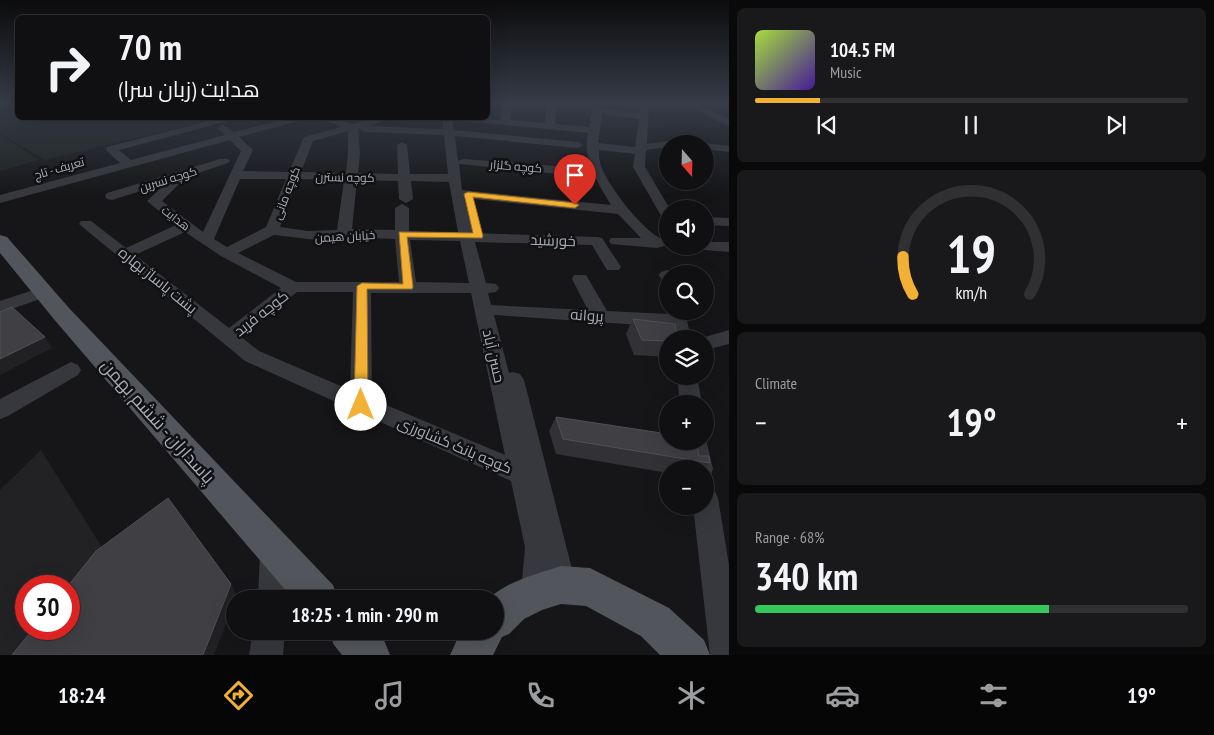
<!DOCTYPE html>
<html lang="en">
<head>
<meta charset="utf-8">
<style>
	body { margin:0; font-family:"PT Sans Narrow",Cairo,sans-serif; background:#19191b; color:#f1f3f6; height:100vh; display:flex; flex-direction:column; font-size:19px; white-space:nowrap }
	* { box-sizing:border-box; margin:0 }
	p { font-size:16px; color:#9c9d9f }
	.icon { flex:none; width:28px; height:28px; fill:none; stroke:currentColor; stroke-width:2; stroke-linecap:round; stroke-linejoin:round }
	.map { position:relative; flex:1; overflow:hidden }
	.drawer { display:flex; flex-direction:column; gap:8px; padding:8px; background:#09090a; width:485px }
	.drawer>* { flex:none }
	.banner { position:absolute; left:15px; top:15px; width:475px; height:105px; border-radius:8px; box-shadow:0 5px 20px #0002,0 0 0 1px #303032; background:#101012; color:#f1f3f6; overflow:hidden }
	.needle { width:32px; rotate:160deg }
	.controls { position:absolute; left:659px; top:135px; display:grid; gap:10px }
	.controls a { display:grid; place-items:center; width:55px; height:55px; border-radius:50%; background:#101012; box-shadow:0 5px 20px #0002,0 0 0 1px #303032; font-size:25px }
	.speed { position:absolute; left:15px; top:575px; display:flex; gap:10px; font-size:25px; font-weight:700; text-align:center }
	.speed>* { display:grid; place-content:center; width:65px; height:65px; border-radius:50%; background:#101012; box-shadow:0 5px 20px #0002,0 0 0 1px #303032; line-height:1 }
	.speed .limit { border:8px solid #d22; background:#fff; color:#111 }
	.pin { position:absolute; display:grid; place-items:center; width:42px; height:42px; color:#fff; margin:-51px -21px; border-radius:50% 50% 50% 0; rotate:-45deg; box-shadow:0 0 5px #0007 }
	.pin .icon { rotate:45deg }
	.me { position:absolute; width:55px; margin:-28px; rotate:0deg; stroke-linejoin:round; filter:drop-shadow(0 0 4px #0008) }
	.turn { display:flex; align-items:center; gap:18px; height:105px; padding:0 20px; font-size:22px }
	.turn .icon { width:65px; height:65px; stroke-width:2.5 }
	.turn b { display:block; font-size:35px; line-height:42px }
	.big { font-size:38px; font-weight:800; line-height:1.1 }
	.drawer .card { flex:1; display:flex; flex-direction:column; justify-content:center; gap:8px; min-width:0; padding:0 18px; border-radius:8px; background:#19191b }
	.drawer .dial { align-items:center; gap:0 }
	.dial svg { height:130px; overflow:visible; fill:none; stroke:#303032; stroke-width:7; stroke-linecap:round; text-anchor:middle }
	.dial text { fill:#f1f3f6; stroke:none }
	.song { display:flex; align-items:center; gap:15px }
	.cover { width:60px; height:60px; border-radius:8px; background:linear-gradient(135deg,hsl(80 70% 55%),hsl(260 70% 35%)) }
	.played { height:5px; border-radius:2px; background:linear-gradient(90deg,#f2b134 15%,#303032 15%) }
	.keys { display:flex; justify-content:space-around; direction:ltr }
	.heat { display:flex; justify-content:space-between; align-items:center; font-size:28px; direction:ltr }
	.charge { height:8px; border-radius:4px; background:linear-gradient(90deg,#34c759 68%,#303032 0) }
	.trip { position:absolute; left:226px; top:590px; width:278px; height:50px; border-radius:25px; background:#101012; box-shadow:0 5px 20px #0002,0 0 0 1px #303032; font-weight:800; line-height:50px; text-align:center }
	.tab-bar { display:flex; height:80px; justify-content:space-around; align-items:center; background:#060607; color:#9c9d9f }
	.tab-bar .icon { width:35px; height:35px }
	.tab-bar .selected { color:#f2b134 }
	.tab-bar b { font-size:22px; color:#f1f3f6 }
	main { display:flex; flex:1; min-height:0 }
	.map>svg:first-child { display:block }
</style>
</head>
<body>
<main>
<div class="map">
<svg width="729" height="655" viewBox="0 0 729 655">
	<rect width="100%" height="100%" fill="#161618"/>
	<path fill="#222225" d="M41,450l62,99 -34,37h-43v43h16l-21,26h-21v-165z"/>
	<g fill="#1c231d">
		<path d="M17,108l1,10h202l-175,42 -45,-27v-19z"/>
		<path d="M0,135l39,25 -39,11z"/>
	</g>
	<g fill="none" stroke-linecap="round" stroke-linejoin="round">
		<g fill="#37383d" fill-rule="evenodd">
			<path d="M507,103h11l-7,5 -1,12 35,3 2,-20h9l-1,21 34,3 5,-24h9l-1,6 37,4 1,-10h9l-2,41 21,-3 5,3h-5v3l-22,3 -1,17 25,42h-2v11l-5,-1 -30,-52 2,-13 -36,-4c0,5 0,11 2,16 8,21 42,66 63,74l3,3 -3,3 -7,2 -46,-4 -2,-3 2,-3h30l-23,-24 -154,-16 9,35 124,4 5,1 19,29 -2,3h-12l-15,-25 -117,-3 11,41 10,1 3,4 -3,4 -8,1 3,12 97,5 -16,-31 2,-4h12l21,36 61,3 -1,-3 1,-1 17,1 6,28h-20l-2,-12 -175,-12 15,58 4,-1 7,2 4,6 52,205 -4,11 -11,4 -11,-5 -3,9 -11,4 -11,-4 -4,-11 4,-46 -14,-66 -266,-120 -166,-137 2,-3h10l35,27 50,-23 -29,-24 19,-18 -54,17 -5,-1 -2,-3 2,-3 113,-34h8l2,2 -2,2 -42,14 -24,24 41,31 38,-81 -11,-11 -230,63v-8l120,-32 -13,-12 -1,-2 1,-2 113,-29h14l-2,2 -113,30 12,10 94,-25 -7,-7 5,-3 11,7 56,-14h13l-1,2 -63,17 14,13 -10,21 46,1 15,-35 37,-10 -17,-7 -1,-2h11l18,6 24,-6h13l-1,2 -21,6 76,3v-11l58,2 1,-13zM602,114l37,5 -4,28 -37,-4zM452,120l136,13c-6,26 10,50 23,72l-149,-15 -3,-26 110,11 6,-4 -6,-4 -106,-8 -5,2 -3,-25 123,12 5,-3 -5,-3 -124,-12zM358,128l6,4 80,3 4,39h-38l-3,-29 -5,-3 -5,3 1,29 -40,-1 2,-20zM348,131v22l-2,20 -45,-1 12,-31zM240,179h46l-20,48 -39,20 -13,-8zM298,179l46,1 -7,50 -29,1 -28,-4zM357,180l41,1 1,18 7,4 7,-4 -2,-18 38,1 9,50 -49,-1v-23l-7,-4 -7,4v22l-43,-1zM185,232l36,24 60,32 -52,40 -94,-73zM274,235l43,5 27,-3 51,2 4,43h-103l-58,-29zM410,240l50,1 9,42 -53,-1zM297,292h56l-3,98 -91,-39 -18,-14zM371,293h100l34,162 -133,-56z"/>
			<path d="M682,103h12l35,16v7z"/>
			<path d="M705,143l24,3v6l-24,-3v-5h-4z"/>
			<path d="M705,217l24,1v8l-24,-1z"/>
			<path d="M705,242h24v10l-37,-3 -2,-3h15z"/>
			<path d="M667,270l8,4h-7v7l-6,-1 -3,-5 2,-3z"/>
			<path d="M43,287l6,1 3,4 -3,4 -49,17v-12z"/>
			<path d="M729,330v14l-24,6v-11h-7z"/>
			<path d="M71,362l7,3 3,5 -3,5 -70,41 -8,3v-20z"/>
			<path d="M677,376h20l5,28h-22z"/>
			<path d="M705,435l8,34 -3,8 -5,2v-10h-17l-4,-28h21z"/>
			<path d="M705,486l9,3 4,9 11,67v90h-19l-17,-149h12z"/>
			<path d="M274,539l10,4 4,10v46h-30l2,-46 4,-10z"/>
			<path d="M253,631h32l-2,24h-34z"/>
		</g>
		<g fill="#53555c" fill-rule="evenodd">
			<path d="M0,235l7,2 62,71 264,277 5,14h-45l-240,-281 -53,-65z"/>
			<path d="M561,566l29,2 79,40 35,32 6,15h-50l-19,-19 -55,-30 -25,-2 -19,6 -18,9 -15,15 -7,3 -9,18h-43l11,-24h34v-32h-7c19,-18 49,-25 73,-33z"/>
			<path d="M328,631h48l8,9 6,15h-48l-8,-10z"/>
		</g>
	</g>
	<g fill="#323236">
		<path d="M633,319l35,20v18l-34,-2 -8,-21z"/>
		<path d="M556,417l143,39 11,7 -5,6h-37v4l-112,-19 -7,-23z"/>
	</g>
	<g fill="#212124">
		<path d="M45,337l7,11 -52,27v-16z"/>
		<path d="M231,584l6,12 -1,3h-1v2l-21,54h-11z"/>
	</g>
	<g fill="#3f3f44" stroke="#4f5156">
		<path d="M12,307l33,30 -45,22v-47z"/>
		<path d="M633,319l42,5 2,15h-9v2l-26,-1z"/>
		<path d="M556,417l112,17v7h28l3,15h10l1,7 -147,-24z"/>
		<path d="M168,498l63,86 -28,71h-191l21,-26h36v-43h-1l28,-35z"/>
	</g>
	<linearGradient id="sky" x2="0" y2="1"><stop stop-color="#0c0c0d"/><stop offset="0.53" stop-color="#363c48"/><stop offset="1" stop-color="#363c48" stop-opacity="0"/></linearGradient>
	<rect width="729" height="195" fill="url(#sky)"/>
	<path fill="#f2b134" stroke="#9d7322" d="M468,192l107,11 4,2 -4,3 -102,-11 10,39 -1,2 -75,-1 6,50 -1,2h-45l1,116 -2,4 -5,2 -5,-2 -2,-4 3,-119 5,-3 41,1 -4,-52 74,1 -9,-39z"/>
	<g text-anchor="middle" dominant-baseline="central" stroke-width="5" stroke-linejoin="round" paint-order="stroke">
		<g font-size="12" fill="#a8adb8" stroke="#111113">
			<text transform="translate(516 166) rotate(5)">کوچه گلزار</text>
			<text transform="translate(59 168) rotate(-16)">تعریف - تاج</text>
			<text transform="translate(345 177) rotate(1)">کوچه نسترن</text>
			<text transform="translate(168 179) rotate(-17)">کوچه نسرین</text>
			<text transform="translate(286 193) rotate(-69)">کوچه مانی</text>
			<text transform="translate(176 218) rotate(38)">هدایت</text>
			<text transform="translate(345 236) rotate(-3)">خیابان هیمن</text>
		</g>
		<g font-size="15" fill="#a8adb8" stroke="#111113">
			<text transform="translate(553 240) rotate(2)">خورشید</text>
			<text transform="translate(158 280) rotate(39)">پشت پاساژ بهاره</text>
			<text transform="translate(261 313) rotate(-38)">کوچه فرید</text>
			<text transform="translate(587 315) rotate(4)">پروانه</text>
			<text transform="translate(494 356) rotate(77)">حسن آباد</text>
			<text transform="translate(455 445) rotate(23)">کوچه بانک کشاورزی</text>
		</g>
		<g font-size="18" fill="#a8adb8" stroke="#111113">
			<text transform="translate(158 421) rotate(48)">پاسداران - ششم بهمن</text>
		</g>
	</g>
</svg>
<div class="controls">
<a><svg class="needle" viewBox="-14 -14 28 28"><path d="M0-13l5 13h-10z" fill="#e53935"/><path d="M0 13l5-13h-10z" fill="#9c9d9f"/></svg></a>
<a><svg class="icon" aria-label="sound" viewBox="0 0 24 24"><path d="M4 9h4l5-4v14l-5-4H4zM17 9q2 3 0 6"/></svg></a>
<a><svg class="icon" aria-label="search" viewBox="0 0 24 24"><circle cx="10" cy="10" r="6"/><path d="M15 15l6 6"/></svg></a>
<a><svg class="icon" aria-label="layers" viewBox="0 0 24 24"><path d="M12 4l9 5-9 5-9-5zM3 14l9 5 9-5"/></svg></a>
<a>+</a>
<a>−</a>
</div>
<div class="speed"><div class="limit">30</div></div>
<div class="pin" style="left:575px;top:205px;background:#d93025"><svg class="icon" aria-label="arrive" viewBox="0 0 24 24"><path d="M6 21V4h12l-3 4 3 4H6"/></svg></div>
<svg class="me" style="left:361px;top:405px" viewBox="-20 -20 40 40"><circle r="19" fill="#fff"/><path d="M0-13L10 11 0 6-10 11z" fill="#f2b134"/></svg>
<div class="trip">18:25 · 1 min · 290 m</div>
<div class="banner">
<div class="turn"><svg class="icon" aria-label="right" viewBox="0 0 24 24"><path d="M7 20v-9h11M14 6l5 5-5 5"/></svg><div><b>70 m</b>هدایت (زبان سرا)</div></div>
</div>
</div>
<section class="drawer">
<div class="card">
<div class="song"><i class="cover"></i><div><b>104.5 FM</b><p>Music</p></div></div>
<div class="played"></div>
<div class="keys"><svg class="icon" aria-label="previous" viewBox="0 0 24 24"><path d="M18 5L8 12l10 7zM5 5v14"/></svg><svg class="icon" aria-label="pause" viewBox="0 0 24 24"><path d="M8 5v14M16 5v14"/></svg><svg class="icon" aria-label="next" viewBox="0 0 24 24"><path d="M6 5l10 7-10 7zM19 5v14"/></svg></div>
</div>
<div class="card dial"><svg viewBox="0 0 100 80">
<path d="M14 69A42 42 0 1 1 86 69"/>
<path d="M14 69A42 42 0 0 1 8 46" stroke="#f2b134"/>
<text x="50" y="56" font-size="32" font-weight="700">19</text>
<text x="50" y="72" font-size="11">km/h</text>
</svg></div>
<div class="card"><p>Climate</p>
<div class="heat"><a>−</a><b class="big">19°</b><a>+</a></div>
</div>
<div class="card"><p>Range · 68%</p><b class="big">340 km</b><div class="charge"></div></div>
</section>
</main>
<nav class="tab-bar">
<b>18:24</b>
<svg class="icon selected" aria-label="directions" viewBox="0 0 24 24"><path d="M12 3l9 9-9 9-9-9zM9 14v-3h6M13 9l2 2-2 2"/></svg>
<svg class="icon" aria-label="music" viewBox="0 0 24 24"><path d="M9 18V5l10-2v13"/><circle cx="6" cy="18" r="3"/><circle cx="16" cy="16" r="3"/></svg>
<svg class="icon" aria-label="phone" viewBox="0 0 24 24"><path d="M5 4h4l2 5-3 2q2 4 5 5l2-3 5 2v4C11 20 4 13 5 4z"/></svg>
<svg class="icon" aria-label="climate" viewBox="0 0 24 24"><path d="M12 3v18M4 7l16 10M4 17L20 7"/></svg>
<svg class="icon" aria-label="car" viewBox="0 0 24 24"><path d="M5 17H2v-5l4-1 3-4h7l3 4 3 1v5h-3M9 17h6M6 11h13"/><circle cx="7" cy="17" r="2"/><circle cx="17" cy="17" r="2"/></svg>
<svg class="icon" aria-label="filters" viewBox="0 0 24 24"><path d="M4 7h16M4 17h16"/><circle cx="9" cy="7" r="2"/><circle cx="15" cy="17" r="2"/></svg>
<b>19°</b>
</nav>
</body>
</html>
